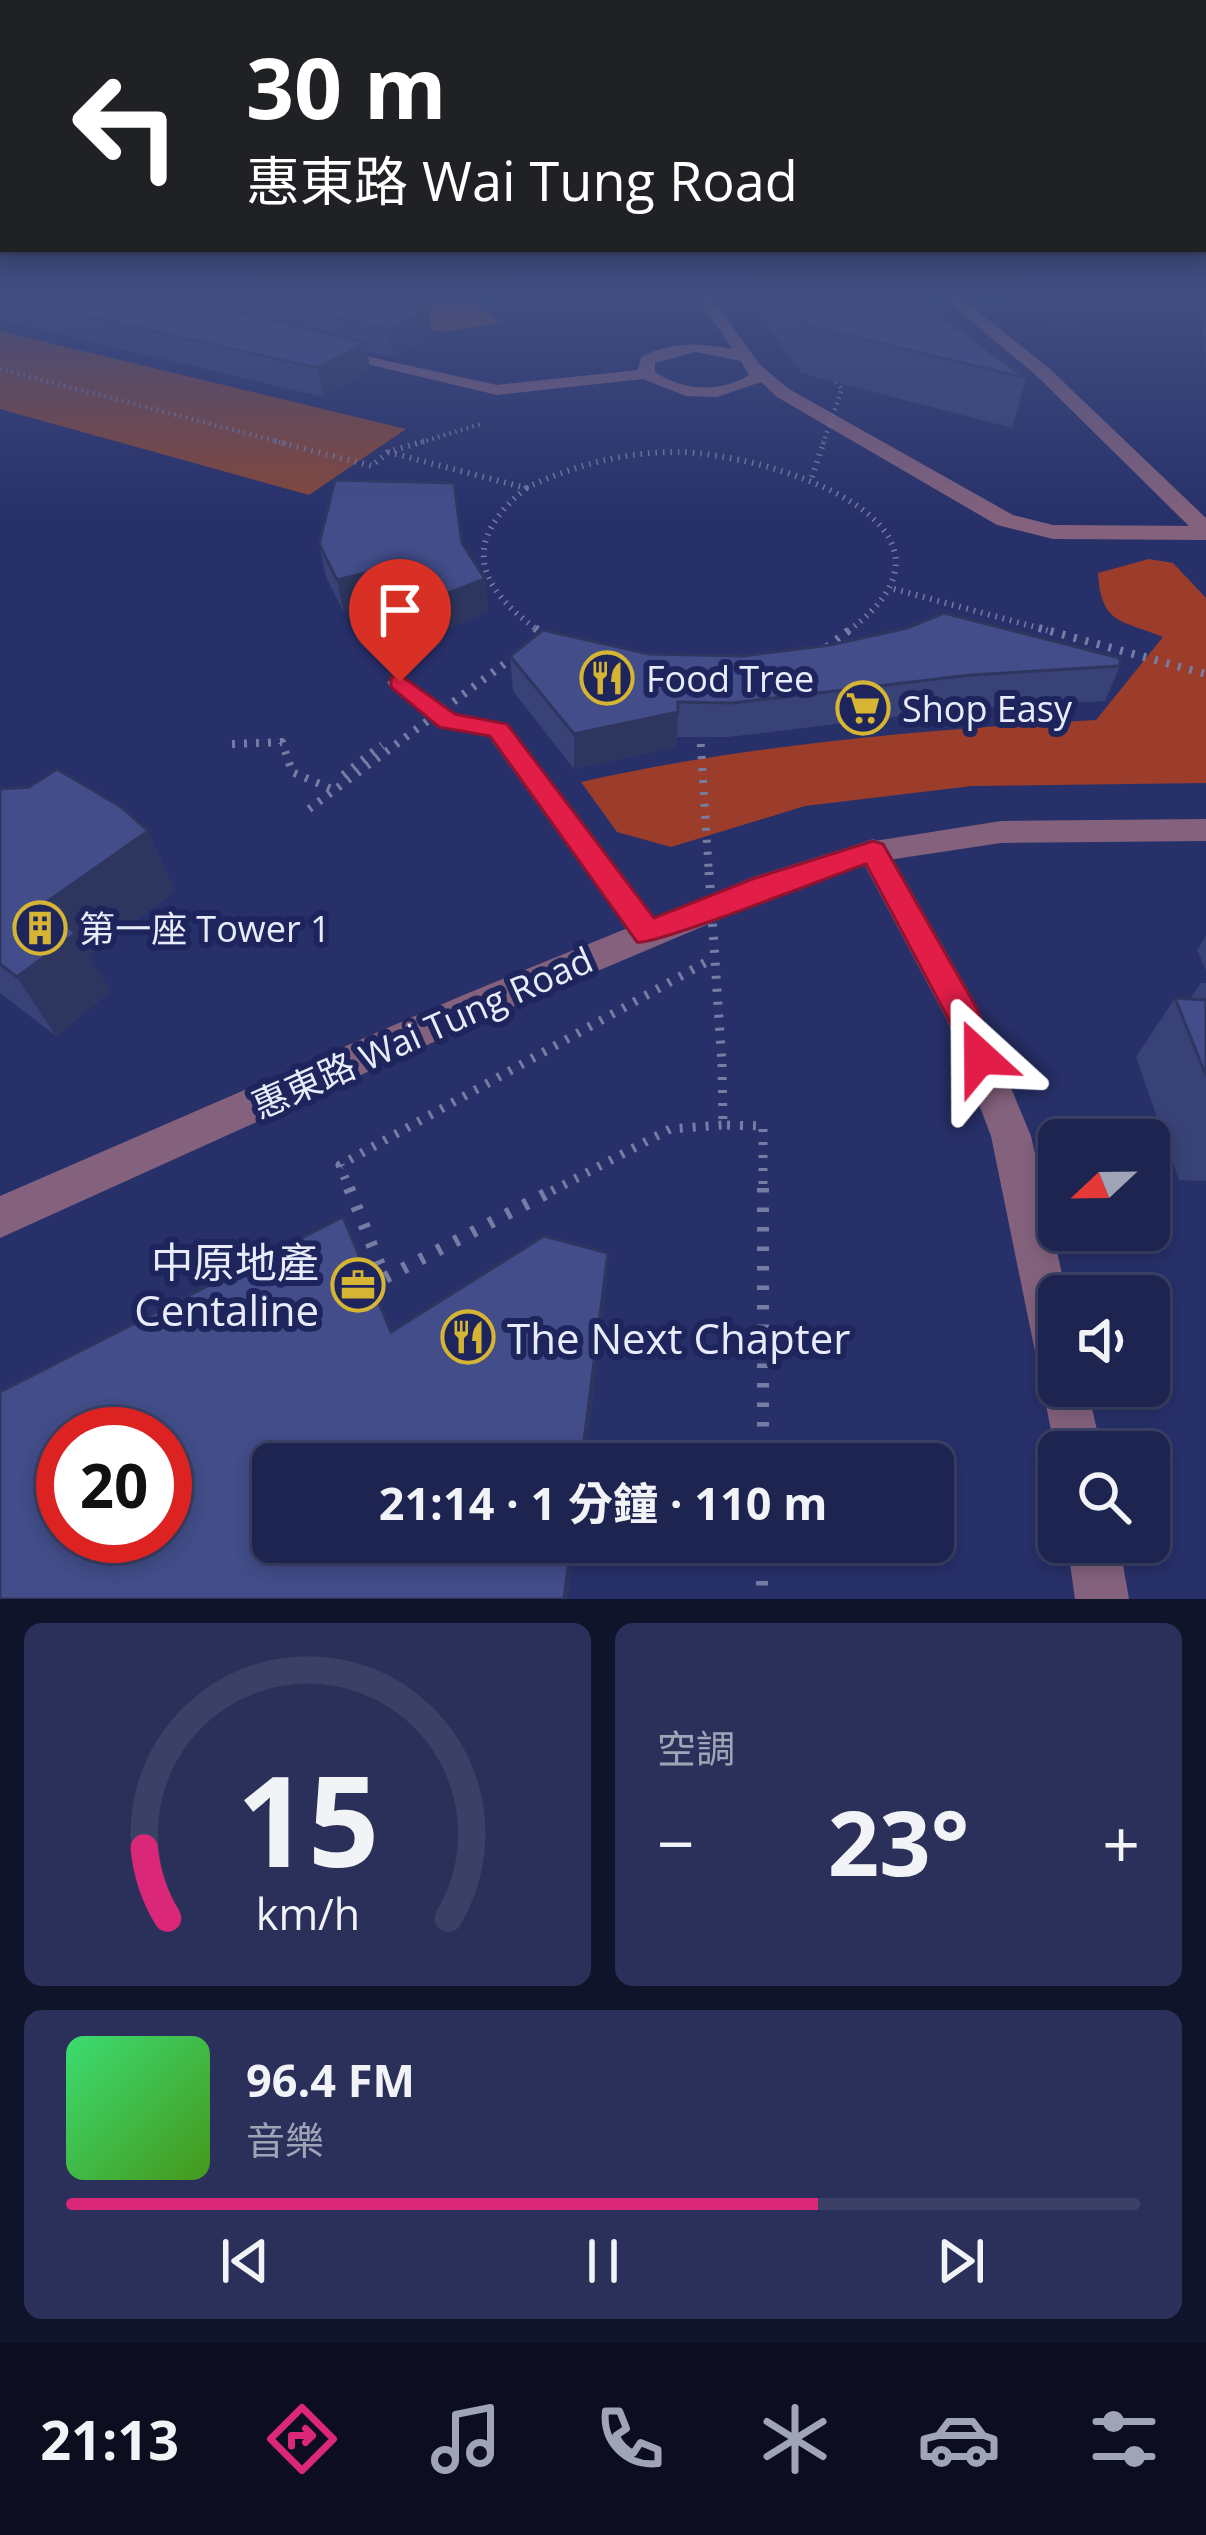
<!DOCTYPE html>
<html lang="zh-TW">
<head>
<meta charset="utf-8">
<style>
	body { margin:0; font-family:"Open Sans","Noto Sans TC",sans-serif; background:#2a3059; color:#f1f3f6; height:100vh; display:flex; flex-direction:column; font-size:45px; white-space:nowrap }
	* { box-sizing:border-box; margin:0 }
	p { font-size:39px; color:#a0a4b7 }
	.icon { flex:none; width:66px; height:66px; fill:none; stroke:currentColor; stroke-width:2; stroke-linecap:round; stroke-linejoin:round }
	.map { position:relative; height:1599px; overflow:hidden }
	.panel { display:flex; flex-direction:column; gap:24px; padding:24px; background:#10142b; flex:1 }
	.panel>* { flex:none }
	.banner { position:absolute; left:0px; top:0px; width:1206px; height:252px; box-shadow:0 6px 18px #0003,0 0 0 3px #3b4166; background:#202124; color:#fff; overflow:hidden }
	.needle { width:78px; rotate:248deg }
	.controls { position:absolute; left:1038px; top:1119px; display:grid; gap:24px }
	.controls a { display:grid; place-items:center; width:132px; height:132px; border-radius:18px; background:#1d244f; box-shadow:0 6px 18px #0003,0 0 0 3px #3b4166; font-size:60px }
	.speed { position:absolute; left:36px; top:1407px; display:flex; gap:24px; font-size:60px; font-weight:700; text-align:center }
	.speed>* { display:grid; place-content:center; width:156px; height:156px; border-radius:50%; background:#1d244f; box-shadow:0 6px 18px #0003,0 0 0 3px #3b4166; line-height:1 }
	.speed .limit { border:18px solid #d22; background:#fff; color:#111 }
	.pin { position:absolute; display:grid; place-items:center; width:102px; height:102px; color:#fff; margin:-123px -51px; border-radius:50% 50% 50% 0; rotate:-45deg; box-shadow:0 0 12px #0007 }
	.pin .icon { rotate:45deg }
	.me { position:absolute; width:132px; margin:-66px; rotate:336deg; stroke-linejoin:round; filter:drop-shadow(0 0 9px #0008) }
	.turn { display:flex; align-items:center; gap:42px; height:252px; padding:0 48px; font-size:54px }
	.turn .icon { width:156px; height:156px; stroke-width:2.5 }
	.turn b { display:block; font-size:84px; line-height:102px }
	.big { font-size:90px; font-weight:700; line-height:1.1 }
	.panel .tile { flex:1; display:flex; flex-direction:column; justify-content:center; gap:18px; min-width:0; padding:0 42px; border-radius:18px; background:#2a3059 }
	.panel .dial { align-items:center; gap:0 }
	.dial svg { height:312px; overflow:visible; fill:none; stroke:#3b4166; stroke-width:7; stroke-linecap:round; text-anchor:middle }
	.dial text { fill:#f1f3f6; stroke:none }
	.song { display:flex; align-items:center; gap:36px }
	.cover { width:144px; height:144px; border-radius:18px; background:linear-gradient(135deg,hsl(140 70% 55%),hsl(100 70% 35%)) }
	.played { height:12px; border-radius:6px; background:linear-gradient(90deg,#db2777 70%,#3b4166 70%) }
	.keys { display:flex; justify-content:space-around; direction:ltr }
	.heat { display:flex; justify-content:space-between; align-items:center; font-size:66px; direction:ltr }
	.panel .tiles { flex:1; display:grid; gap:24px; grid-template-columns:1fr 1fr }
	.tile:last-child { grid-column:span 2 }
	.trip { position:absolute; left:252px; top:1443px; width:702px; height:120px; border-radius:18px; background:#1d244f; box-shadow:0 6px 18px #0003,0 0 0 3px #3b4166; font-weight:700; line-height:120px; text-align:center }
	.dock { display:flex; height:192px; justify-content:space-around; align-items:center; background:#0c0e20; color:#a0a4b7 }
	.dock .icon { width:84px; height:84px }
	.dock .on { color:#db2777 }
	.dock b { font-size:54px; color:#f1f3f6 }
	.map>svg:first-child { display:block }
</style>
</head>
<body>
<div class="map">
<svg width="1206" height="1599" viewBox="0 0 1206 1599">
	<rect width="100%" height="100%" fill="#273069"/>
	<path fill="#2e3777" d="M1015,297h191v14l-155,12z"/>
	<g fill="#874637">
		<path d="M308,297h163l29,26 -59,9z"/>
		<path d="M0,331l406,98 -97,66 -309,-86z"/>
	</g>
	<path fill="#9b3d2a" d="M1149,559l24,4 33,35v185l-234,3 -167,20 -134,41 -54,-15 -36,-50c163,-37 348,-53 515,-62l67,-83c-41,-17 -62,-12 -65,-64z"/>
	<g fill="none" stroke-linecap="round" stroke-linejoin="round">
		<g stroke="#767da4" stroke-width="4.5" stroke-dasharray="1.5 4.5" stroke-linecap="butt">
			<path d="M0,369l287,75"/>
			<path d="M415,444l69,-21"/>
		</g>
		<g stroke="#767da4" stroke-width="6" stroke-dasharray="1.5 6" stroke-linecap="butt">
			<path d="M275,441l97,25 16,-14 37,-11"/>
			<path d="M388,452l138,36c-65,54 -51,97 13,143"/>
			<path d="M526,488c48,-23 98,-36 151,-36 90,1 317,72 171,179"/>
			<path d="M894,589l156,42"/>
		</g>
		<g stroke="#767da4" stroke-width="8" stroke-dasharray="3 9" stroke-linecap="butt">
			<path d="M535,628l9,7"/>
			<path d="M1039,628l167,46"/>
			<path d="M827,647l25,-19"/>
			<path d="M232,744l50,-2 10,30 42,18"/>
			<path d="M343,775l39,-30"/>
		</g>
		<g stroke="#767da4" stroke-width="9" stroke-dasharray="3 10" stroke-linecap="butt">
			<path d="M722,1064l1,61 40,1v65"/>
			<path d="M350,1191l-10,-26 368,-204"/>
			<path d="M552,1191l118,-62 53,-4"/>
		</g>
		<g stroke="#767da4" stroke-width="12" stroke-dasharray="4.5 15" stroke-linecap="butt">
			<path d="M349,1188l36,90 172,-90"/>
			<path d="M763,1188v276"/>
			<path d="M762,1542v57"/>
		</g>
		<g fill="#84627d" fill-rule="evenodd">
			<path d="M696,297h15l49,68 29,24 224,126 40,10 153,1v14l-153,-1 -56,-14 -220,-128 -16,-15 -44,15 -31,-1 -43,-17 -146,16 -172,-41 8,-5 164,36 141,-15 3,-13c32,-16 58,-14 92,-8zM695,352l46,9 8,14c-29,18 -66,16 -94,-3v-9z"/>
			<path d="M400,674l56,40 52,10 152,200 5,9 -5,9 -12,4 -12,-4 -147,-205 -51,-10 -47,-39 -4,-6z"/>
			<path d="M873,839l11,4 93,163 54,130 36,160h-8v90h28l15,66h-43v17l-68,-333 -44,-116 -90,-169 5,-8z"/>
			<path d="M1067,1542h52l10,57h-54z"/>
		</g>
		<g fill="#84627d" fill-rule="evenodd">
			<path d="M943,297h17l90,72 156,149v19l-8,-2 -160,-158z"/>
			<path d="M1206,819v22l-205,2 -126,19 -98,33 -290,123 -487,220v-42l461,-200 292,-119 109,-34 139,-22z"/>
		</g>
		<path stroke="#767da4" stroke-width="4.5" stroke-dasharray="1.5 4.5" stroke-linecap="butt" d="M823,444l19,-55 -8,-10"/>
		<path stroke="#767da4" stroke-width="6" stroke-dasharray="1.5 6" stroke-linecap="butt" d="M812,477l12,-36"/>
		<g stroke="#767da4" stroke-width="8" stroke-dasharray="3 9" stroke-linecap="butt">
			<path d="M700,732l9,143"/>
			<path d="M309,809l206,-153"/>
		</g>
		<path stroke="#767da4" stroke-width="9" stroke-dasharray="3 10" stroke-linecap="butt" d="M709,872l13,192"/>
	</g>
	<g fill="#394276">
		<path d="M0,297h374l55,12 3,26 -39,22 -26,-6 3,19 -47,27 -323,-77z"/>
		<path d="M747,297h167l112,81 -14,50 -211,-55z"/>
		<path d="M1099,297h107v70l-6,-60 -77,6z"/>
		<path d="M462,543l23,36 3,33 -58,24 -37,-35 -49,12 -18,-36 -7,-33z"/>
		<path d="M830,645l290,21 -15,35 -145,8 -232,28h-51l-1,10 -102,22 -61,-78 -3,-35 139,-2 94,2z"/>
		<path d="M0,789l148,42 27,60 -86,65 21,36 -54,44 -56,-43z"/>
		<path d="M1206,936v34l-9,-20z"/>
		<path d="M1201,983h5v198l-27,-1 -43,-123 39,-59 15,1z"/>
	</g>
	<g fill="#2e3660">
		<path d="M1128,297h75l-3,10 -77,6z"/>
		<path d="M429,309l3,26 -39,22 -4,-27z"/>
		<path d="M366,343l4,27 -47,27 -6,-29z"/>
		<path d="M387,568l6,33 -49,12 -7,-33z"/>
		<path d="M485,579l3,33 -58,24 -5,-34z"/>
		<path d="M678,712l-2,35 -102,22v-35z"/>
		<path d="M148,831l27,60 -86,65 21,36 -54,44 -39,-59 24,-71z"/>
		<path d="M608,1253l-1,29 -22,182h-4z"/>
		<path d="M571,1542h4l-7,57h-4z"/>
	</g>
	<g fill="#424d89" stroke="#2e3660" stroke-width="3" fill-rule="evenodd">
		<path d="M3,297h172l191,46 -49,25z"/>
		<path d="M245,297h129l55,12 -40,21z"/>
		<path d="M785,297h129l112,81 -218,-52z"/>
		<path d="M335,480l119,3 8,60 23,36 -60,23 -38,-34 -50,12 -18,-36z"/>
		<path d="M944,613l176,45v8l-149,9 -239,28 -54,-1v10l-104,22 -64,-78 33,-26 106,24 94,2 87,-11 77,-17z"/>
		<path d="M57,769l64,38 27,24 -107,75 35,27 -59,44 -17,-13v-175l29,-2z"/>
		<path d="M1175,998l31,2v76z"/>
		<path d="M343,1217l48,115 153,-96 64,17 -27,211h-308v78h298l-7,57h-564v-207zM63,1434h102v102h-102z"/>
	</g>
	<linearGradient id="sky" x2="0" y2="1"><stop stop-color="#151a3a"/><stop offset="0.57" stop-color="#414e81"/><stop offset="1" stop-color="#414e81" stop-opacity="0"/></linearGradient>
	<rect width="1206" height="521" fill="url(#sky)"/>
	<path fill="#e11d48" stroke="#92132f" stroke-width="3" d="M400,675l55,39 52,10 147,194 101,-40 118,-37 10,3 93,163 21,50 -5,10 -12,5 -12,-5 -19,-47 -83,-156c-33,11 -214,83 -229,78l-147,-206 -51,-9 -48,-40v-10z"/>
	<defs>
		<g id="restaurant-ring" transform="scale(2.7)"><circle r="9.5" fill="#1e255d" stroke="#d6b534" stroke-width="1.5"/><path d="M-5-6h1v4h1v-4h1v4h1v-4h1v5L-1.5 .5V6h-2V.5L-5-1ZM5-6V6H3V1.5H1.5Q1.5-4 5-6Z" fill="#d6b534"/></g>
		<g id="supermarket-ring" transform="scale(2.7)"><circle r="9.5" fill="#1e255d" stroke="#d6b534" stroke-width="1.5"/><path d="M-6-5.5h2.5l.6 2H6L4.5 2H-2.5L-4.4-4H-6ZM-1.5 3.2a1.3 1.3 0 1 0 .1 0ZM3 3.2a1.3 1.3 0 1 0 .1 0Z" fill="#d6b534"/></g>
		<g id="building-ring" transform="scale(2.7)"><circle r="9.5" fill="#1e255d" stroke="#d6b534" stroke-width="1.5"/><path d="M-4-6H4V6H1V3H-1V6H-4ZM-2.5-4.3h1.7v1.8h-1.7ZM.8-4.3h1.7v1.8H.8ZM-2.5-1h1.7V.8h-1.7ZM.8-1h1.7V.8H.8Z" fill="#d6b534"/></g>
		<g id="office-ring" transform="scale(2.7)"><circle r="9.5" fill="#1e255d" stroke="#d6b534" stroke-width="1.5"/><path d="M-6-3h4V-5.5h4V-3h4V5H-6ZM-1-4.5V-3h2v-1.5ZM-6 0V1H6V0Z" fill="#d6b534"/></g>
	</defs>
	<g fill-rule="evenodd">
		<use href="#restaurant-ring" x="607" y="678"/>
		<use href="#supermarket-ring" x="863" y="708"/>
		<use href="#building-ring" x="40" y="928"/>
		<use href="#office-ring" x="358" y="1285"/>
		<use href="#restaurant-ring" x="468" y="1337"/>
	</g>
	<g text-anchor="middle" dominant-baseline="central" stroke-width="12" stroke-linejoin="round" paint-order="stroke">
		<g font-size="36" fill="#e8ecfa" stroke="#1e255d" text-anchor="start">
			<text x="646" y="678">Food Tree</text>
			<text x="902" y="708">Shop Easy</text>
			<text x="79" y="928">第一座 Tower 1</text>
		</g>
		<g font-size="36" fill="#e8ecfa" stroke="#1e255d">
			<text transform="translate(422 1032) rotate(-24)">惠東路 Wai Tung Road</text>
		</g>
		<g font-size="42" fill="#e8ecfa" stroke="#1e255d" text-anchor="end">
			<text x="319" y="1261">中原地產<tspan x="319" dy="48">Centaline</tspan></text>
			<text x="507" y="1337" text-anchor="start">The Next Chapter</text>
		</g>
	</g>
</svg>
<div class="controls">
<a><svg class="needle" viewBox="-14 -14 28 28"><path d="M0-13l5 13h-10z" fill="#e53935"/><path d="M0 13l5-13h-10z" fill="#a0a4b7"/></svg></a>
<a><svg class="icon" aria-label="sound" viewBox="0 0 24 24"><path d="M4 9h4l5-4v14l-5-4H4zM17 9q2 3 0 6"/></svg></a>
<a><svg class="icon" aria-label="search" viewBox="0 0 24 24"><circle cx="10" cy="10" r="6"/><path d="M15 15l6 6"/></svg></a>
</div>
<div class="speed"><div class="limit">20</div></div>
<div class="pin" style="left:400px;top:682px;background:#d93025"><svg class="icon" aria-label="arrive" viewBox="0 0 24 24"><path d="M6 21V4h12l-3 4 3 4H6"/></svg></div>
<svg class="me" style="left:980px;top:1057px" viewBox="-20 -20 40 40"><path d="M0-17L14 15 0 8-14 15z" fill="#e11d48" stroke="#fff" stroke-width="4"/></svg>
<div class="trip">21:14 · 1 分鐘 · 110 m</div>
<div class="banner">
<div class="turn"><svg class="icon" aria-label="left" viewBox="0 0 24 24"><path d="M17 20v-9H6M10 6l-5 5 5 5"/></svg><div><b>30 m</b>惠東路 Wai Tung Road</div></div>
</div>
</div>
<section class="panel">
<div class="tiles">
<div class="tile dial"><svg viewBox="0 0 100 80">
<path d="M14 69A42 42 0 1 1 86 69"/>
<path d="M14 69A42 42 0 0 1 8 51" stroke="#db2777"/>
<text x="50" y="56" font-size="32" font-weight="700">15</text>
<text x="50" y="72" font-size="11">km/h</text>
</svg></div>
<div class="tile"><p>空調</p>
<div class="heat"><a>−</a><b class="big">23°</b><a>+</a></div>
</div>
<div class="tile">
<div class="song"><i class="cover"></i><div><b>96.4 FM</b><p>音樂</p></div></div>
<div class="played"></div>
<div class="keys"><svg class="icon" aria-label="previous" viewBox="0 0 24 24"><path d="M18 5L8 12l10 7zM5 5v14"/></svg><svg class="icon" aria-label="pause" viewBox="0 0 24 24"><path d="M8 5v14M16 5v14"/></svg><svg class="icon" aria-label="next" viewBox="0 0 24 24"><path d="M6 5l10 7-10 7zM19 5v14"/></svg></div>
</div>
</div>
</section>
<nav class="dock">
<b>21:13</b>
<svg class="icon on" aria-label="directions" viewBox="0 0 24 24"><path d="M12 3l9 9-9 9-9-9zM9 14v-3h6M13 9l2 2-2 2"/></svg>
<svg class="icon" aria-label="music" viewBox="0 0 24 24"><path d="M9 18V5l10-2v13"/><circle cx="6" cy="18" r="3"/><circle cx="16" cy="16" r="3"/></svg>
<svg class="icon" aria-label="phone" viewBox="0 0 24 24"><path d="M5 4h4l2 5-3 2q2 4 5 5l2-3 5 2v4C11 20 4 13 5 4z"/></svg>
<svg class="icon" aria-label="climate" viewBox="0 0 24 24"><path d="M12 3v18M4 7l16 10M4 17L20 7"/></svg>
<svg class="icon" aria-label="car" viewBox="0 0 24 24"><path d="M5 17H2v-5l4-1 3-4h7l3 4 3 1v5h-3M9 17h6M6 11h13"/><circle cx="7" cy="17" r="2"/><circle cx="17" cy="17" r="2"/></svg>
<svg class="icon" aria-label="filters" viewBox="0 0 24 24"><path d="M4 7h16M4 17h16"/><circle cx="9" cy="7" r="2"/><circle cx="15" cy="17" r="2"/></svg>
</nav>
</body>
</html>
